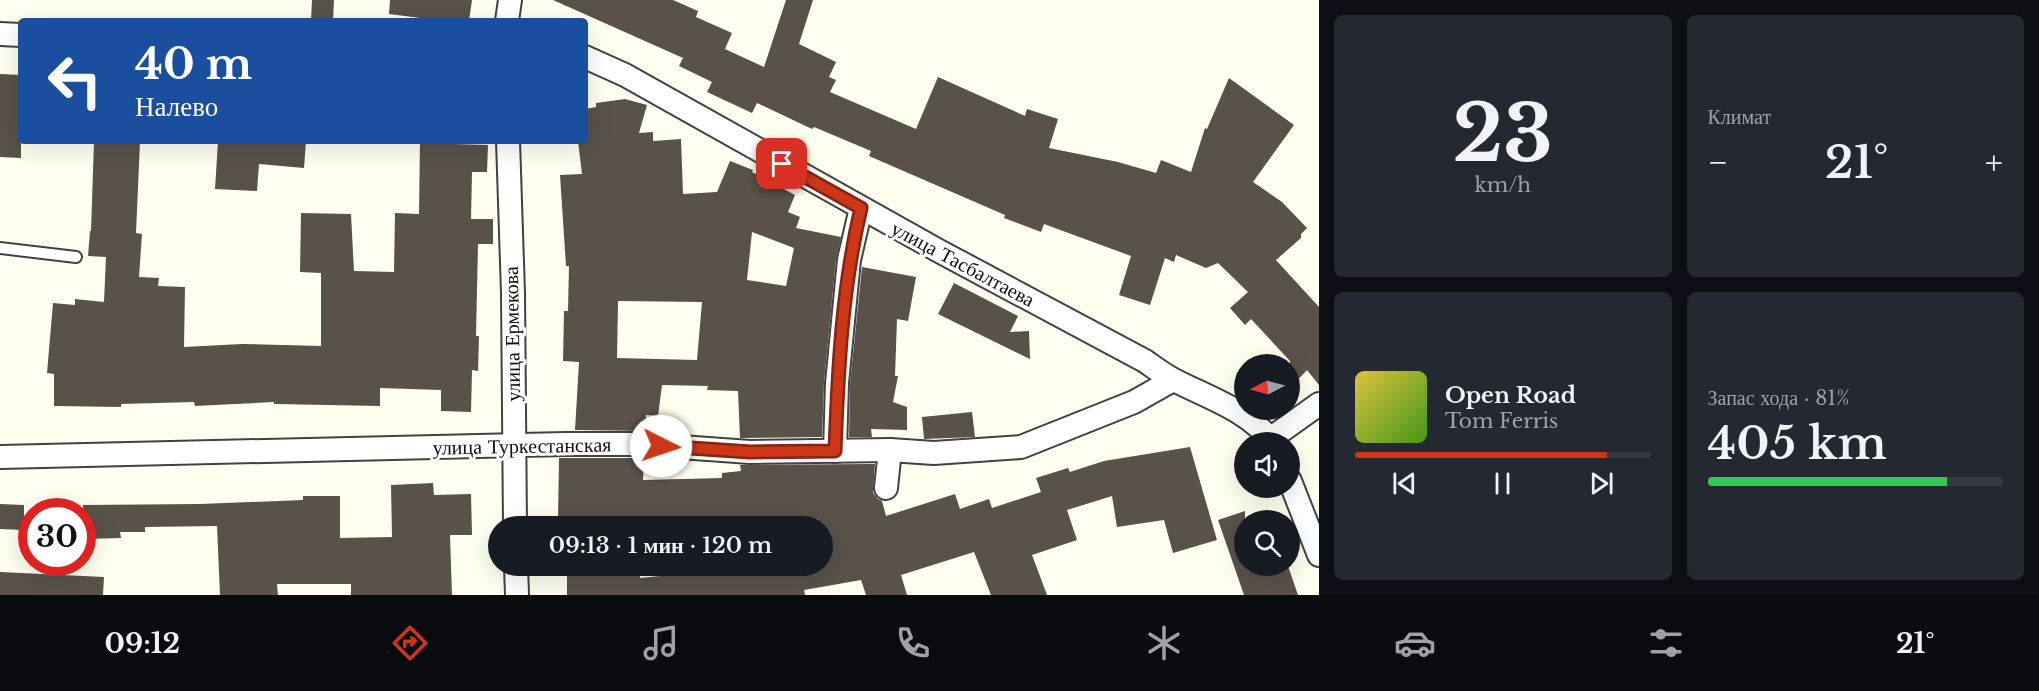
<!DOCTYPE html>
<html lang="ru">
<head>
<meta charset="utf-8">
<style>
	body { margin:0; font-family:"Libre Baskerville",serif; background:#242831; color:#f1f3f6; height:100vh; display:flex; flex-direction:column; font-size:22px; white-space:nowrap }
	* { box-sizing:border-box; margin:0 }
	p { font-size:20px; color:#9ea1a6 }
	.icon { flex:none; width:33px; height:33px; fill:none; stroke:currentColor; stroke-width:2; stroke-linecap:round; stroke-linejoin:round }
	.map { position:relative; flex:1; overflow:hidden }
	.sheet { display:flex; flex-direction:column; gap:15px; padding:15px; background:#0d0f14; width:720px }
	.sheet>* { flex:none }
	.guide { position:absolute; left:18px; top:18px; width:570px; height:126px; border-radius:6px; box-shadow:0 6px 24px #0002; background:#1a4fa0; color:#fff; overflow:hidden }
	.needle { width:39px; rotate:264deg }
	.controls { position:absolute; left:1234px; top:354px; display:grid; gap:12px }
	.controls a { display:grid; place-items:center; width:66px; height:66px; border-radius:50%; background:#171b24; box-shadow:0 6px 24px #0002; font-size:30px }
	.speed { position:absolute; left:18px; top:498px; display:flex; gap:12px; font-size:30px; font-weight:700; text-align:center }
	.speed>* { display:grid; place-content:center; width:78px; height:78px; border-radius:50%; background:#171b24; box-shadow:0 6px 24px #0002; line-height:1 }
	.speed .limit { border:9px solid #d22; background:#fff; color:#111 }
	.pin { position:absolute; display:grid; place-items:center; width:51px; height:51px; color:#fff; margin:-26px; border-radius:12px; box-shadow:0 3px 9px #0006 }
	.me { position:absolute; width:66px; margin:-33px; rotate:94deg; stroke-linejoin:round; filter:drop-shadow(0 0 4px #0008) }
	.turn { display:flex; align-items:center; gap:21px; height:126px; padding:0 18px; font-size:27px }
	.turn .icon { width:78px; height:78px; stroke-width:2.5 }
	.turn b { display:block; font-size:42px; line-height:51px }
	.big { font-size:45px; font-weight:600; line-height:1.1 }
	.sheet .tile { flex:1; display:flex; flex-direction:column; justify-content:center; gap:9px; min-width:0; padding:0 21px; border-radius:9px; background:#242831 }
	.sheet .dial { align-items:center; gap:0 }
	.dial b { font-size:78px; line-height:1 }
	.song { display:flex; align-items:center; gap:18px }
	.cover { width:72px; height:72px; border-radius:9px; background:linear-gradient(135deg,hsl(50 70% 55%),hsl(100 70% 35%)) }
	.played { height:6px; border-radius:3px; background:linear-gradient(90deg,#cc3718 85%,#363941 85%) }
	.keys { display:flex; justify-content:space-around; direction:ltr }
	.heat { display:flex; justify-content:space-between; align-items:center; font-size:33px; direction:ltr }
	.charge { height:9px; border-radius:4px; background:linear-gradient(90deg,#34c759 81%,#363941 0) }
	.sheet .tiles { flex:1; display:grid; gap:15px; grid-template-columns:repeat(2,1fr) }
	.trip { position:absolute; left:488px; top:516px; width:345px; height:60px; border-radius:30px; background:#171b24; box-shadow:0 6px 24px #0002; font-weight:600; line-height:60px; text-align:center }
	.dock { display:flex; height:96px; justify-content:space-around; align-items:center; background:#090b0e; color:#9ea1a6 }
	.dock .icon { width:42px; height:42px }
	.dock .active { color:#cc3718 }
	.dock b { font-size:27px; color:#f1f3f6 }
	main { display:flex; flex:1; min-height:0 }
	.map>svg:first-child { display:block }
</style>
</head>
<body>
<main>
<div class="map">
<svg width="1319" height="595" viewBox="0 0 1319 595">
	<rect width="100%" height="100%" fill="#ffffef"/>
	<g fill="#585249" fill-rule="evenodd">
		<path d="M312,0h22l-1,21h-22z"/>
		<path d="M390,0h82l-3,21h-25l-55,-7z"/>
		<path d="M553,0h120l25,11 -2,6 36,16 -7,16 39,18 22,-67h27l-14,44 37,18 -7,15 7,3 -6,12 86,37 22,-52 87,39 2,-7 31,10 -9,29 69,14 38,11 5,-13 30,12 14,-44 2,1 22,-51 65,47 -41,57 29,20 25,26 -6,6v4l-25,22 43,47v78l-12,-15 -17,18v-27l-39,-42 -6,6 -15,-17 18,-16 -30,-29 -12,5 -30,-13 -2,7 -9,-4 -15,47 -31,-10 12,-39 -87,-32 -3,8 -37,-14 1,-3 -136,-59 2,-5 -57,-24 -2,2 -55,-26 -5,10 -45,-21 5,-10 -33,-16 4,-8z"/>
		<path d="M0,74l21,1v83l-21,-1z"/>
		<path d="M625,99l22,6 -8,28 14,-1v9l28,-2 2,55 34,-2 13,-31 23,9 -1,2 43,23 -7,17 12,5 -4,11 45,9 -5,22 -12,123 -2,55 -82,1 -2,-47 -31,-1 1,-4 -46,-1 -4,31 -12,-1 -1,16 -70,-1 4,-68 -16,-1 1,-50h4l1,-45h-3l-6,-91 22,-1 -4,-33h7v-32l11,-2v-4zM752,232l42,16 -8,38 -39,-6zM618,301l84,1 -5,58 -80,-2z"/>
		<path d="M94,141h46l-4,92 6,1 -3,43 20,1 -1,8 27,1 -1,60 58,-3 79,2v-73l-21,-1 1,-59 50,1 3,57 40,1 1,-59 24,1 1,-73h34v3l34,1 -1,27h-15l-1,47h22v25h-15l-2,92h3l-1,35 -6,-1 -1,42 -30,-1v-21l-61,-2v18l-106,-2v-2l-79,4 -1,-4 -73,2v3l-67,-1v-32l-7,-1 6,-70 22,2v-6l29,3 2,-45 -18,-1 2,-25h1z"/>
		<path d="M218,141h88l-2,27 -45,-4 -2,27 -42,-2z"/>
		<path d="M862,267l54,10 -8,44 -11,-2 -2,57h3l-5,26 14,5v23l-36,-1 1,8h-23l1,-53z"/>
		<path d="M954,283l64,33 -8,16 19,-1 1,28 -92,-45z"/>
		<path d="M972,412l3,25 -51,2 -2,-22z"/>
		<path d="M1190,447l27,93 -44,13 -9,-33 -47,7 -5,-31 -45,14 10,30 -45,15 15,40h-56l-17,-43 -73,23 6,20h-41l-5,-15 -57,10 1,5h-238v-29l74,1 -1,11 71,-7 -1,-5h112v-40h-256v-7h-8l1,-61h85l-1,22 79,-2v-5l19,-2 -1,-6 135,-1 -2,29 5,6 4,2 4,15 69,-22 5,15 29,-10 3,9 49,-16 -5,-14 32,-10 2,4 34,-11z"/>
		<path d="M433,483l1,12 37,-1 1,41h-22l2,60h-101v-11h-74l1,11h-58l-3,-69 -72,1v5h-25l1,6 -37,1 -1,-34 117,-1 103,-4v-4h37v42l52,-1 -1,-52z"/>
		<path d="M0,504l24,1v25l-24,-1z"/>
		<path d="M1245,511v55h43l10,29h-54l-26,-75z"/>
		<path d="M0,572l104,5 -1,18h-103z"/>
	</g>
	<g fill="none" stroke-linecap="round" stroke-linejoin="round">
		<g stroke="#414141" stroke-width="14">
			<path id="service" d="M0,248l76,9"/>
		</g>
		<g stroke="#414141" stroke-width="26">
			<g id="minor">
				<path d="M507,21l3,-21"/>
				<path d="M0,34l21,1"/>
				<path d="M585,57l40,18 314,176 206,110c10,7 20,15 31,20 33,17 74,30 96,61"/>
				<path d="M508,141l5,152 2,233"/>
				<path d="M1270,439l49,-35"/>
				<path d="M835,451l2,-68 12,-123 12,-52"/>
				<path d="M0,457l566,-13h73l111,8 140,-2 44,3 87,-6 113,-45 39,-22"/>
				<path d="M1290,481l29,74"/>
				<path d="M886,488l4,-38"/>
				<path d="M516,566l1,29"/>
			</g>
		</g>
		<use href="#service" stroke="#fff" stroke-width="10"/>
		<use href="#minor" stroke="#fff" stroke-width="22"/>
	</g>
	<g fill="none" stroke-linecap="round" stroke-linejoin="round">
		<g stroke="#852410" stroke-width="15">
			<path id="route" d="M661,446l89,6 85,-1c3,-82 7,-163 26,-243l-79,-44"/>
		</g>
		<use href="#route" stroke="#cc3718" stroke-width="10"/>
	</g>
	<g text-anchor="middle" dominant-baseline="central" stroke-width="6" stroke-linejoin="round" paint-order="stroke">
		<g font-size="20" fill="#0e0e0e" stroke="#fff">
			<text transform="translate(963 264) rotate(28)">улица Тасбалтаева</text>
			<text transform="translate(512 334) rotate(-91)">улица Ермекова</text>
			<text transform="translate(522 446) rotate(-1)">улица Туркестанская</text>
		</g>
	</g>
</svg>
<div class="controls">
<a><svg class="needle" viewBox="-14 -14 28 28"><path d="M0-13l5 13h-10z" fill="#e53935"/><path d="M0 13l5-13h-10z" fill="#9ea1a6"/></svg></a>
<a><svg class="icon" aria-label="sound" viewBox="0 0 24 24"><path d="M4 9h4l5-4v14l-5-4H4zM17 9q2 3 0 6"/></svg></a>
<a><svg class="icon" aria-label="search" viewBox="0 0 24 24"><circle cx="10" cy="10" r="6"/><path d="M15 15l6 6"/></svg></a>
</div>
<div class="speed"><div class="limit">30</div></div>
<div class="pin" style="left:782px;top:164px;background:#d93025"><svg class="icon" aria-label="arrive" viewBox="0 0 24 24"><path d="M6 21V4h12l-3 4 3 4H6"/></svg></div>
<svg class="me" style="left:661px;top:446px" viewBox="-20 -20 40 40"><circle r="19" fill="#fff"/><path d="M0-13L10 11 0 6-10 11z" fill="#cc3718"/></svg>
<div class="trip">09:13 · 1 мин · 120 m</div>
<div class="guide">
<div class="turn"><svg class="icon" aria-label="left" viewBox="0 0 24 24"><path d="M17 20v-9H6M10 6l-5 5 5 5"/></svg><div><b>40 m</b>Налево</div></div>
</div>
</div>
<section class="sheet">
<div class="tiles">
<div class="tile dial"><b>23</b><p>km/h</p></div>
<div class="tile"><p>Климат</p>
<div class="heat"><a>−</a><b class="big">21°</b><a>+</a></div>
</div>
<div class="tile">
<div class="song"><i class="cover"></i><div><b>Open Road</b><p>Tom Ferris</p></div></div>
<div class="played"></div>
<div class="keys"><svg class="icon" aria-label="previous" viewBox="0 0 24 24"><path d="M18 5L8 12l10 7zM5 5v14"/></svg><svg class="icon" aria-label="pause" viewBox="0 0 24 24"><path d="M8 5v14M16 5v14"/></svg><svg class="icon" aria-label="next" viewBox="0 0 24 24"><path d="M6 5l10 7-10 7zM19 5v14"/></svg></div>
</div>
<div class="tile"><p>Запас хода · 81%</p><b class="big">405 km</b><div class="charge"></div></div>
</div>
</section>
</main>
<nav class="dock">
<b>09:12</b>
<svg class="icon active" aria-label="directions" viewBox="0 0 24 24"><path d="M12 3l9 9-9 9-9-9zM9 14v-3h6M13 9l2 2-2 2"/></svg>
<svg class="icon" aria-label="music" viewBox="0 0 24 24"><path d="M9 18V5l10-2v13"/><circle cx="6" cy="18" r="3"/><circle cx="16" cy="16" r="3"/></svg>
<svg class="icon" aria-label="phone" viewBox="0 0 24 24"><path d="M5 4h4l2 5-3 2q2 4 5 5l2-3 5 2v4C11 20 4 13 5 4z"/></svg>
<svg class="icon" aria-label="climate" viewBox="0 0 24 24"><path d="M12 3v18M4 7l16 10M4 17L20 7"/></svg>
<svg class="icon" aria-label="car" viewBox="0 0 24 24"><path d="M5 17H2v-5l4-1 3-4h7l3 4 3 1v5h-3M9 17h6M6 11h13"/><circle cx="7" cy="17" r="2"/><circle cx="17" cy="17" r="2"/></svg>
<svg class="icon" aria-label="filters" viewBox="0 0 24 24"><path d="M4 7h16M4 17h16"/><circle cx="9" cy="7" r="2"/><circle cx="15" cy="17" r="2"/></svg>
<b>21°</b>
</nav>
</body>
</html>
